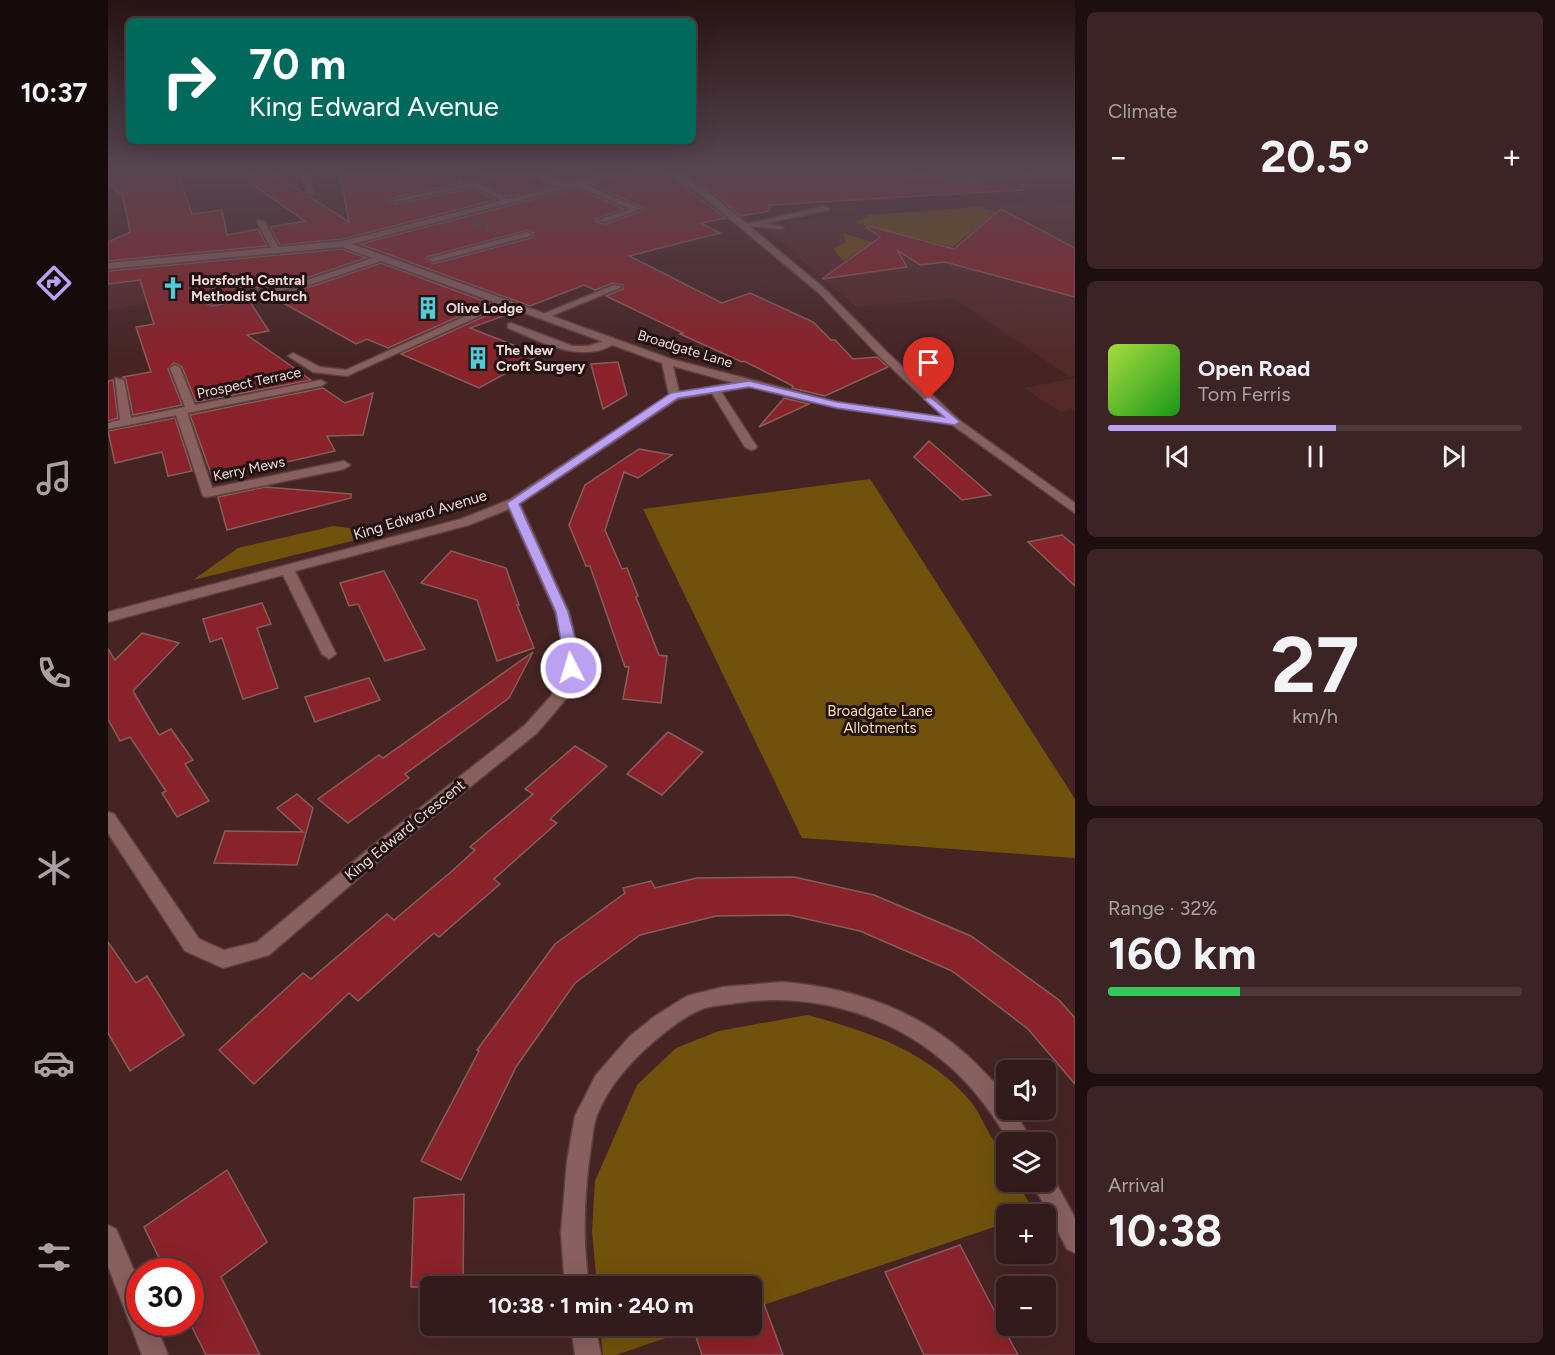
<!DOCTYPE html>
<html lang="en">
<head>
<meta charset="utf-8">
<style>
	body { margin:0; font-family:Figtree,sans-serif; background:#3c2424; color:#f1f3f6; height:100vh; display:flex; flex-direction:column; font-size:22px; white-space:nowrap }
	* { box-sizing:border-box; margin:0 }
	p { font-size:20px; color:#a9a1a3 }
	.icon { flex:none; width:33px; height:33px; fill:none; stroke:currentColor; stroke-width:2; stroke-linecap:round; stroke-linejoin:round }
	.map { position:relative; flex:1; overflow:hidden }
	.drawer { display:flex; flex-direction:column; gap:12px; padding:12px; background:#1d0f0f; width:480px }
	.drawer>* { flex:none }
	.top-card { position:absolute; left:18px; top:18px; width:570px; height:126px; border-radius:9px; box-shadow:0 6px 24px #0002,0 0 0 2px #4e393a; background:#00695c; color:#fff; overflow:hidden }
	.tools { position:absolute; left:888px; top:1060px; display:grid; gap:12px }
	.tools a { display:grid; place-items:center; width:60px; height:60px; border-radius:9px; background:#341b1b; box-shadow:0 6px 24px #0002,0 0 0 2px #4e393a; font-size:30px }
	.speed { position:absolute; left:18px; top:1258px; display:flex; gap:12px; font-size:30px; font-weight:700; text-align:center }
	.speed>* { display:grid; place-content:center; width:78px; height:78px; border-radius:50%; background:#341b1b; box-shadow:0 6px 24px #0002,0 0 0 2px #4e393a; line-height:1 }
	.speed .limit { border:9px solid #d22; background:#fff; color:#111 }
	.pin { position:absolute; display:grid; place-items:center; width:51px; height:51px; color:#fff; margin:-62px -26px; border-radius:50% 50% 50% 0; rotate:-45deg; box-shadow:0 0 6px #0007 }
	.pin .icon { rotate:45deg }
	.me { position:absolute; width:66px; margin:-33px; rotate:355deg; stroke-linejoin:round; filter:drop-shadow(0 0 4px #0008) }
	.turn { display:flex; align-items:center; gap:21px; height:126px; padding:0 24px; font-size:27px }
	.turn .icon { width:78px; height:78px; stroke-width:2.5 }
	.turn b { display:block; font-size:42px; line-height:51px }
	.big { font-size:45px; font-weight:700; line-height:1.1 }
	.drawer .card { flex:1; display:flex; flex-direction:column; justify-content:center; gap:9px; min-width:0; padding:0 21px; border-radius:9px; background:#3c2424 }
	.drawer .dial { align-items:center; gap:0 }
	.dial b { font-size:78px; line-height:1 }
	.song { display:flex; align-items:center; gap:18px }
	.cover { width:72px; height:72px; border-radius:9px; background:linear-gradient(135deg,hsl(80 70% 55%),hsl(120 70% 35%)) }
	.played { height:6px; border-radius:3px; background:linear-gradient(90deg,#bca0f2 55%,#4e393a 55%) }
	.keys { display:flex; justify-content:space-around; direction:ltr }
	.heat { display:flex; justify-content:space-between; align-items:center; font-size:33px; direction:ltr }
	.charge { height:9px; border-radius:4px; background:linear-gradient(90deg,#34c759 32%,#4e393a 0) }
	.trip { position:absolute; left:312px; top:1276px; width:342px; height:60px; border-radius:9px; background:#341b1b; box-shadow:0 6px 24px #0002,0 0 0 2px #4e393a; font-weight:700; line-height:60px; text-align:center }
	main { display:flex; flex:1; min-height:0 }
	.menu { display:flex; flex-direction:column; width:108px; justify-content:space-around; align-items:center; background:#150b0b; color:#a9a1a3 }
	.menu .icon { width:42px; height:42px }
	.menu .selected { color:#bca0f2 }
	.menu b { font-size:27px; color:#f1f3f6 }
	.map>svg:first-child { display:block }
</style>
</head>
<body>
<main>
<nav class="menu">
<b>10:37</b>
<svg class="icon selected" aria-label="directions" viewBox="0 0 24 24"><path d="M12 3l9 9-9 9-9-9zM9 14v-3h6M13 9l2 2-2 2"/></svg>
<svg class="icon" aria-label="music" viewBox="0 0 24 24"><path d="M9 18V5l10-2v13"/><circle cx="6" cy="18" r="3"/><circle cx="16" cy="16" r="3"/></svg>
<svg class="icon" aria-label="phone" viewBox="0 0 24 24"><path d="M5 4h4l2 5-3 2q2 4 5 5l2-3 5 2v4C11 20 4 13 5 4z"/></svg>
<svg class="icon" aria-label="climate" viewBox="0 0 24 24"><path d="M12 3v18M4 7l16 10M4 17L20 7"/></svg>
<svg class="icon" aria-label="car" viewBox="0 0 24 24"><path d="M5 17H2v-5l4-1 3-4h7l3 4 3 1v5h-3M9 17h6M6 11h13"/><circle cx="7" cy="17" r="2"/><circle cx="17" cy="17" r="2"/></svg>
<svg class="icon" aria-label="filters" viewBox="0 0 24 24"><path d="M4 7h16M4 17h16"/><circle cx="9" cy="7" r="2"/><circle cx="15" cy="17" r="2"/></svg>
</nav>
<div class="map">
<svg width="967" height="1355" viewBox="0 0 967 1355">
	<rect width="100%" height="100%" fill="#462424"/>
	<g fill="#532929">
		<path d="M925,202l42,1v173l-5,1 -116,-79 -98,9 -90,-78 7,-7z"/>
		<path d="M226,248l15,2 20,11 -149,21 -18,9 -94,20v-39z"/>
		<path d="M967,378v31l-15,3 -36,-24z"/>
	</g>
	<g fill="#71520c">
		<path d="M871,207l19,5 -46,35 -96,-24 14,-8z"/>
		<path d="M735,233l29,9 -28,19 -11,-12 13,-7z"/>
		<path d="M762,479l205,320v59l-273,-20 -159,-329z"/>
		<path d="M226,526l51,7 -192,47 45,-32z"/>
		<path d="M699,1015c61,16 123,37 165,88 6,8 11,19 16,28 12,21 18,26 18,51h11l18,31 -29,2v8l-254,86v-22h-155l-5,-56 3,-50 42,-96 39,-37 43,-17z"/>
		<path d="M492,1326h101l-85,29h-13z"/>
	</g>
	<g fill="#8a222a" stroke="#855e5c" stroke-width="1.5" fill-rule="evenodd">
		<path d="M0,171h69l15,43 30,-4 5,25 31,-6 9,17 -159,15v-19l22,-10 -7,-36 -15,-13z"/>
		<path d="M148,171h14l79,51 -9,-46 71,-5h46l5,11 59,-11 29,15 -42,11 -33,-17 -83,18 -2,3 6,3 78,-16 21,12 -152,39 -63,6 -10,-18 35,-6 -56,-39z"/>
		<path d="M430,171h72l-46,12z"/>
		<path d="M524,171h31l63,47 -25,5 19,10 -91,23 93,47 28,-10 63,29 18,18h4l18,19 24,-2 11,10 -63,29 -33,-8 1,-2 -49,-25 -2,1 -62,-28 3,-1 -77,-37 17,-7v-4l-10,-2 -18,7 -11,-5 -54,21 -170,-62 217,-56 47,21 -28,10 1,3 9,2 36,-13 1,-3 -51,-24zM420,230l5,3 -2,5 -98,26 -7,-5 1,-2z"/>
		<path d="M570,171h215l14,6 41,5 75,-2v10l-253,15 -1,6 -28,5 -34,-28z"/>
		<path d="M815,171h99l-68,5z"/>
		<path d="M893,209l74,39v49l-130,-35 -25,3 -23,-15 10,17 -85,12 58,-42 -13,-9 1,-2 86,23z"/>
		<path d="M234,249l24,9 -60,20 -49,10 -25,-14 11,17 -38,9 1,3 6,3 36,-7 21,32 -22,4 64,45 -115,22 -14,-35 -8,-4 -6,6 14,36 -49,10 -7,-35 -3,-3 28,-5 -15,-45 18,-3 -14,-44 -32,4v-13z"/>
		<path d="M273,263l108,40 -101,45 -21,-9 -11,5 -87,-49 44,-9z"/>
		<path d="M395,308l11,4 -44,16 69,27 -60,33 -78,-34z"/>
		<path d="M510,362l9,33 -24,14 -12,-45z"/>
		<path d="M5,380l5,38 -10,3v-40z"/>
		<path d="M215,388l22,15 28,-10 -10,42 -36,1 8,15 -122,28 -23,-64z"/>
		<path d="M676,398l25,6 -50,23z"/>
		<path d="M67,418l17,53 -24,5 -6,-24 -47,11 -7,-32z"/>
		<path d="M821,441l62,54 -29,5 -48,-43z"/>
		<path d="M531,449l33,6 -34,23 -14,-6 -19,58 17,39 5,-1 11,28 -2,1 23,58 8,1 -6,47 -38,-4 6,-32h-4l-35,-101h-4l-17,-41 16,-40z"/>
		<path d="M157,487l86,7v4l-124,32 -9,-33z"/>
		<path d="M954,535l13,11v40l-47,-44z"/>
		<path d="M343,551l55,17 13,37h-2l17,43 -37,13 -20,-61 -56,-17z"/>
		<path d="M276,571l41,78 -40,12 -27,-57 -9,2 -9,-23z"/>
		<path d="M154,603l9,21 -14,4 21,60 -35,11 -21,-61 -12,4 -7,-23z"/>
		<path d="M34,633l37,10 -46,48 26,44 12,-6 22,31 -8,4 24,37 -32,16 -15,-24 4,-2 -36,-54 -10,4 -12,-22v-70l7,11z"/>
		<path d="M425,652l-24,46 -104,76 4,4 -61,45 -30,-24 61,-44 4,3z"/>
		<path d="M261,678l11,22 -65,22 -10,-25z"/>
		<path d="M560,732l35,20 -41,43 -35,-21z"/>
		<path d="M467,746l32,20 -57,53 7,4 -63,56 6,5 -61,53 -5,-4 -76,68 -9,-8 -95,91 -35,-34 84,-77 8,6 76,-65 7,6 58,-49 23,-21 -5,-3 63,-53 -8,-5z"/>
		<path d="M189,794l16,14 -16,57 -83,-2 11,-32 78,1 -26,-24z"/>
		<path d="M686,877l80,18 97,41 88,64 16,18v66l-47,-55 -76,-58 -92,-40 -71,-16 -73,1 -76,19 -65,48 -59,84 -55,113 -40,-19 58,-110 -2,-1 78,-106 70,-51 -2,-5 28,-7 4,7 42,-10z"/>
		<path d="M0,942l28,41 11,-7 37,59 -54,36 -22,-38z"/>
		<path d="M119,1170l40,72 -46,35 39,78h-54l-16,-32v-51h-24l-22,-45z"/>
		<path d="M356,1194l-1,93h-52l3,-89z"/>
		<path d="M852,1245l34,65 24,45h-94l-39,-83z"/>
		<path d="M644,1277h2l29,78h-81l-7,-21 24,-8h33z"/>
	</g>
	<g fill="none" stroke-linecap="round" stroke-linejoin="round">
		<path stroke="#5f3f3f" stroke-width="8" stroke-dasharray="8 4.5" stroke-linecap="butt" d="M366,222l15,7"/>
		<g stroke="#5e4141" stroke-width="3">
			<g id="service">
				<path d="M377,171h17l-20,4z"/>
				<path d="M415,171h10l35,16 -7,2z"/>
				<path d="M367,182l37,19 -7,2 -31,-17 -78,16 -4,-2z"/>
				<path d="M150,220l7,2 15,28 -1,2 -7,-2 -15,-28z"/>
				<path d="M645,222l31,5 -4,2 -30,-3 -1,-2z"/>
				<path d="M506,285l8,2 -76,31 -8,-2z"/>
				<path d="M395,299l5,3 -2,2 -159,72 -34,-4 -25,-16 5,-3 27,14 26,3z"/>
				<path d="M403,323l62,23h15l25,-8 5,3c-33,26 -78,0 -110,-13v-4z"/>
				<path d="M607,387l5,3 37,57 -2,2 -4,1 -6,-3 -35,-57z"/>
				<path d="M73,409l6,3 25,76 132,-27 6,4 -6,4 -137,28 -4,-1 -28,-84z"/>
			</g>
		</g>
		<g stroke="#5e4141" stroke-width="3">
			<g id="minor">
				<path d="M197,171h8l-2,7 2,17 -7,-2 -3,-15z"/>
				<path d="M510,171h12l-45,13 56,25 -36,13 -7,-2 32,-11 -53,-23 -225,58 319,115 166,43 118,17 6,3 -6,3 -118,-17 -88,-21 -71,12 -158,105 49,108 6,26 3,30 -12,31 -29,34 -154,124 -114,98 -46,13 -38,-17 -77,-118v-21l6,2 85,125 25,11 33,-8 114,-95 154,-122 26,-29 13,-28 -3,-30 -6,-26 -46,-103 -40,16 -174,46 41,83 -7,5 -7,-5 -39,-79 -175,47v-10l353,-93 48,-19 160,-105 -7,-32 -281,-102 -69,23 -100,20 -5,-3 100,-21 66,-22 -31,-11 -234,22v-6l235,-22zM565,366l61,17 -55,9z"/>
				<path d="M787,171h16l43,7 95,-7c-23,13 -131,13 -154,0z"/>
				<path d="M717,206l4,2 -1,2 -84,18 -4,-2z"/>
				<path d="M419,232l4,2 -1,2 -98,26 -4,-3z"/>
				<path d="M67,365l5,3 15,37 126,-25 5,3 -5,3 -213,43v-6l12,-3 -5,-42 9,2 7,38 54,-11 -15,-39z"/>
				<path d="M674,982c77,6 148,32 202,90 11,11 22,22 22,38h8l19,33h-23c-18,-31 -41,-62 -69,-84 -57,-47 -132,-67 -205,-56 -11,2 -25,2 -36,7 -17,7 -34,21 -48,33 -23,20 -44,44 -55,72 -4,10 -4,21 -6,31 -7,48 -9,93 -2,141h-24l-4,-54 6,-72 8,-45 21,-41 33,-38 26,-21 32,-20 36,-9z"/>
				<path d="M938,1172l5,2 24,44v35l-8,-4 -35,-67h14z"/>
				<path d="M0,1225l8,4 24,55v39h15l13,32h-26l-34,-89z"/>
				<path d="M463,1326h24l6,29h-26z"/>
			</g>
		</g>
		<g stroke="#5e4141" stroke-width="3">
			<path id="tertiary" d="M557,171h9l32,19 119,99 62,63 72,68 116,83v10l-124,-89 -72,-68 -60,-63 -119,-99z"/>
		</g>
		<use href="#service" fill="#88605f" fill-rule="evenodd"/>
		<use href="#minor" fill="#88605f" fill-rule="evenodd"/>
		<use href="#tertiary" fill="#88605f" fill-rule="evenodd"/>
	</g>
	<linearGradient id="sky" x2="0" y2="1"><stop stop-color="#261414"/><stop offset="0.47" stop-color="#574550"/><stop offset="1" stop-color="#574550" stop-opacity="0"/></linearGradient>
	<rect width="967" height="360" fill="url(#sky)"/>
	<path fill="#bca0f2" stroke="#7a689d" stroke-width="1.5" d="M641,381l88,21 107,15 -20,-18 5,-3 31,26 -5,3 -118,-17 -88,-21 -71,11 -159,106 49,108 7,26 2,30 -6,4 -5,-1 -10,-59 -49,-109 164,-110z"/>
	<defs>
		<g id="church-bare" transform="scale(1.8)"><path d="M-1.2-6h2.4v3.5h3.3v2.4h-3.3V6h-2.4V-.1h-3.3v-2.4h3.3Z" fill="#51ccd4" stroke="#221312" stroke-width="2.5" paint-order="stroke"/></g>
		<g id="building-bare" transform="scale(1.8)"><path d="M-4-6H4V6H1V3H-1V6H-4ZM-2.5-4.3h1.7v1.8h-1.7ZM.8-4.3h1.7v1.8H.8ZM-2.5-1h1.7V.8h-1.7ZM.8-1h1.7V.8H.8Z" fill="#51ccd4" stroke="#221312" stroke-width="2.5" paint-order="stroke"/></g>
	</defs>
	<g fill-rule="evenodd">
		<use href="#church-bare" x="65" y="288"/>
		<use href="#building-bare" x="320" y="308"/>
		<use href="#building-bare" x="370" y="358"/>
	</g>
	<g text-anchor="middle" dominant-baseline="central" stroke-width="6" stroke-linejoin="round" paint-order="stroke">
		<g font-size="14" font-weight="bold" fill="#efd8d7" stroke="#221312" text-anchor="start">
			<text x="83" y="280">Horsforth Central<tspan x="83" dy="16">Methodist Church</tspan></text>
			<text x="338" y="308">Olive Lodge</text>
			<text x="388" y="350">The New<tspan x="388" dy="16">Croft Surgery</tspan></text>
		</g>
		<g font-size="14" fill="#efd8d7" stroke="#221312">
			<text transform="translate(577 349) rotate(17)">Broadgate Lane</text>
			<text transform="translate(141 383) rotate(-12)">Prospect Terrace</text>
			<text transform="translate(141 469) rotate(-12)">Kerry Mews</text>
		</g>
		<g font-size="15" fill="#efd8d7" stroke="#221312">
			<text transform="translate(312 515) rotate(-17)">King Edward Avenue</text>
			<text transform="translate(297 830) rotate(-39)">King Edward Crescent</text>
		</g>
		<g font-size="15" fill="#f6dbac" stroke="#221312">
			<text x="772" y="711">Broadgate Lane<tspan x="772" dy="17">Allotments</tspan></text>
		</g>
	</g>
</svg>
<div class="tools">
<a><svg class="icon" aria-label="sound" viewBox="0 0 24 24"><path d="M4 9h4l5-4v14l-5-4H4zM17 9q2 3 0 6"/></svg></a>
<a><svg class="icon" aria-label="layers" viewBox="0 0 24 24"><path d="M12 4l9 5-9 5-9-5zM3 14l9 5 9-5"/></svg></a>
<a>+</a>
<a>−</a>
</div>
<div class="speed"><div class="limit">30</div></div>
<div class="pin" style="left:821px;top:399px;background:#d93025"><svg class="icon" aria-label="arrive" viewBox="0 0 24 24"><path d="M6 21V4h12l-3 4 3 4H6"/></svg></div>
<svg class="me" style="left:463px;top:668px" viewBox="-20 -20 40 40"><circle r="17" fill="#bca0f2" stroke="#fff" stroke-width="3"/><path d="M0-11L8 9 0 5-8 9z" fill="#fff"/></svg>
<div class="trip">10:38 · 1 min · 240 m</div>
<div class="top-card">
<div class="turn"><svg class="icon" aria-label="right" viewBox="0 0 24 24"><path d="M7 20v-9h11M14 6l5 5-5 5"/></svg><div><b>70 m</b>King Edward Avenue</div></div>
</div>
</div>
<section class="drawer">
<div class="card"><p>Climate</p>
<div class="heat"><a>−</a><b class="big">20.5°</b><a>+</a></div>
</div>
<div class="card">
<div class="song"><i class="cover"></i><div><b>Open Road</b><p>Tom Ferris</p></div></div>
<div class="played"></div>
<div class="keys"><svg class="icon" aria-label="previous" viewBox="0 0 24 24"><path d="M18 5L8 12l10 7zM5 5v14"/></svg><svg class="icon" aria-label="pause" viewBox="0 0 24 24"><path d="M8 5v14M16 5v14"/></svg><svg class="icon" aria-label="next" viewBox="0 0 24 24"><path d="M6 5l10 7-10 7zM19 5v14"/></svg></div>
</div>
<div class="card dial"><b>27</b><p>km/h</p></div>
<div class="card"><p>Range · 32%</p><b class="big">160 km</b><div class="charge"></div></div>
<div class="card"><p>Arrival</p><b class="big">10:38</b></div>
</section>
</main>
</body>
</html>
